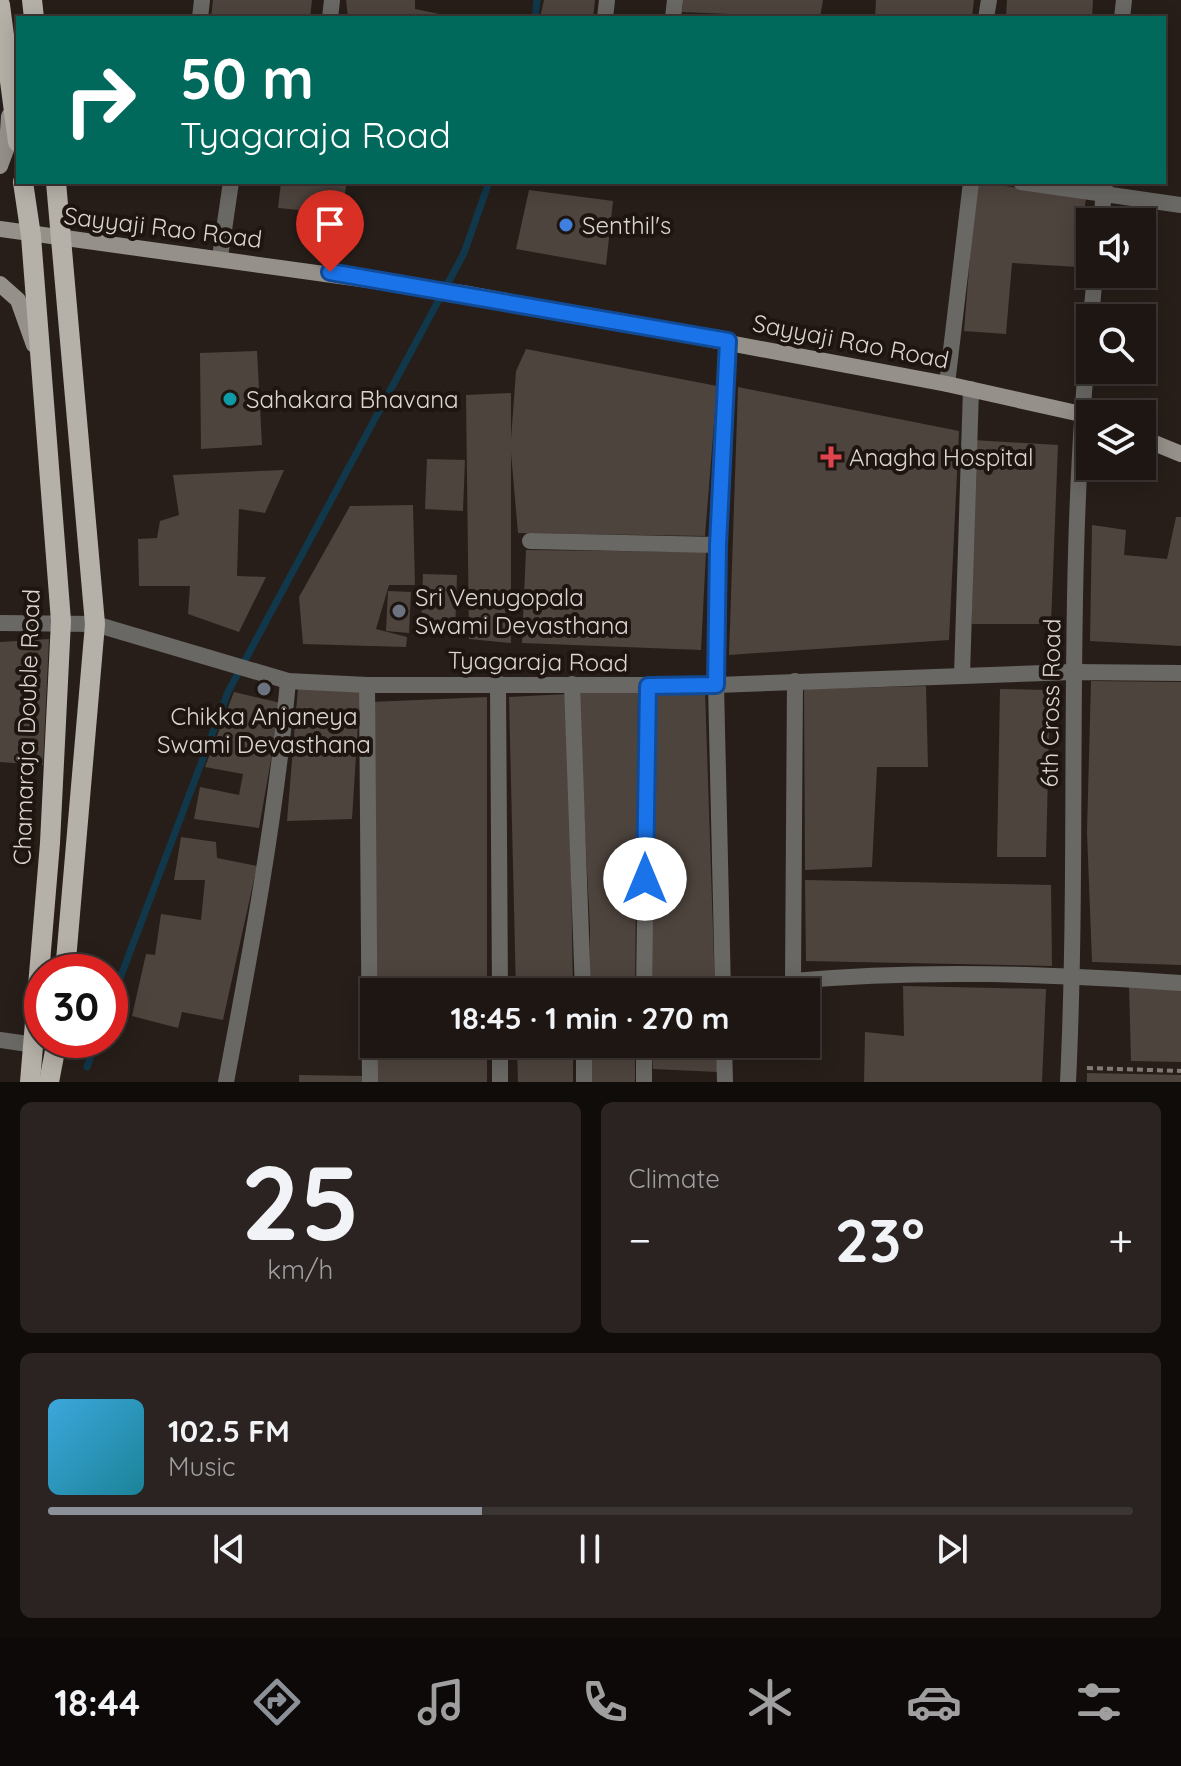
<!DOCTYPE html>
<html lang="en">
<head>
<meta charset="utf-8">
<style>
	body { margin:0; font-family:Quicksand,sans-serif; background:#2a2321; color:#f1f3f6; height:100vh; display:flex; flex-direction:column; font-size:30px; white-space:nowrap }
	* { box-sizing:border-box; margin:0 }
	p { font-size:26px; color:#a09fa0 }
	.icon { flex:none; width:44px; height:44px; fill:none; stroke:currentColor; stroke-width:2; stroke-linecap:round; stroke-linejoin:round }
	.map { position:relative; height:1082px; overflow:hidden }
	.drawer { display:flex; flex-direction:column; gap:20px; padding:20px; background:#100c0a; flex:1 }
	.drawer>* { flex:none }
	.hud { position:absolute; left:16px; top:16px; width:1150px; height:168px; border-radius:0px; box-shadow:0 4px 20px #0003,0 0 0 2px #3b3533; background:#00695c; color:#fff; overflow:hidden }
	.fabs { position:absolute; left:1076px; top:208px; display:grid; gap:16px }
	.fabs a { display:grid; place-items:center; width:80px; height:80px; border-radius:0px; background:#1d1613; box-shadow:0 4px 20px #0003,0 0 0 2px #3b3533; font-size:40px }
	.speed { position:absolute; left:24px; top:954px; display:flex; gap:16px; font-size:40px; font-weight:700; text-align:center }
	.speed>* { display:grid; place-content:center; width:104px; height:104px; border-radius:50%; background:#1d1613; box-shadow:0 4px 20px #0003,0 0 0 2px #3b3533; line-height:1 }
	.speed .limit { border:12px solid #d22; background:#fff; color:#111 }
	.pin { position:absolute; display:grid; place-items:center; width:68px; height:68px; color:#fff; margin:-82px -34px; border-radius:50% 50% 50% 0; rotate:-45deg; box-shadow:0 0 8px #0007 }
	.pin .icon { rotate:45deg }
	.me { position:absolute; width:88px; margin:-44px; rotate:0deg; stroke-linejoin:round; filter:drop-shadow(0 0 6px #0008) }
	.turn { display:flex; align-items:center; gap:28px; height:168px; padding:0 32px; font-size:36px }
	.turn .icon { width:104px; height:104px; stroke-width:2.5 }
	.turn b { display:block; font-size:56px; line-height:68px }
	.big { font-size:60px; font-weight:700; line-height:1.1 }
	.drawer .widget { flex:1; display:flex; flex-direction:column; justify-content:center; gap:12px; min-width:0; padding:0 28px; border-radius:12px; background:#2a2321 }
	.drawer .dial { align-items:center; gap:0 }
	.dial b { font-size:104px; line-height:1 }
	.song { display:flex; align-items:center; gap:24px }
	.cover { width:96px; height:96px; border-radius:12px; background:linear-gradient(135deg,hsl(200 70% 55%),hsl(190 70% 35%)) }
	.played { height:8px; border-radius:4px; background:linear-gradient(90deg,#8c9099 40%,#3b3533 40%) }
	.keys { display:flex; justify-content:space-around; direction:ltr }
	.heat { display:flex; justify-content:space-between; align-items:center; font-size:44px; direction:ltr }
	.drawer .tiles { flex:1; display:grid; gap:20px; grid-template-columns:1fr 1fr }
	.widget:last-child { grid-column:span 2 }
	.trip { position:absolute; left:360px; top:978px; width:460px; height:80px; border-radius:0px; background:#1d1613; box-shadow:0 4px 20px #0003,0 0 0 2px #3b3533; font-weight:700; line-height:80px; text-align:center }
	.tabs { display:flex; height:128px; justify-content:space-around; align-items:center; background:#0c0908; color:#a09fa0 }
	.tabs .icon { width:56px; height:56px }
	.tabs .selected { color:#8c9099 }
	.tabs b { font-size:36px; color:#f1f3f6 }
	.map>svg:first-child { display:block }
</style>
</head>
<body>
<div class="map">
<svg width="1181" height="1082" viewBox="0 0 1181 1082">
	<rect width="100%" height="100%" fill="#271e19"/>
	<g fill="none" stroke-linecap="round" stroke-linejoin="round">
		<g stroke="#10374a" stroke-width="7">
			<path d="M535,18l2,-18"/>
			<path d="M110,1005l118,-313 236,-439 25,-71"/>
			<path d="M87,1067l10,-27"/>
		</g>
	</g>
	<g fill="#4e443e">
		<path d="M213,0h99l-2,18h-99z"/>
		<path d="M346,0h69v9l44,9h-111z"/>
		<path d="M544,0h51l-2,18h-53z"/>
		<path d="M683,0h140l-3,18 -138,-6z"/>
		<path d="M876,0h98l-2,18h-97z"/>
		<path d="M1007,0h86l-1,18h-86z"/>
		<path d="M281,182l65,4 -4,28 -64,-6z"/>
		<path d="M976,182l110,15 -8,70 -66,-4 -6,71 -42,-3z"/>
		<path d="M529,190l84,11 -7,64 -90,-16z"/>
		<path d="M526,349l191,37 -12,150 -187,-3 -7,-80v190l-42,-4 -3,-244 45,-2v46l5,-68z"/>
		<path d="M257,351l5,94 -61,4 -1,-96z"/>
		<path d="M738,387l221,44 -10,209 -220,15z"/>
		<path d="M973,440l85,5 -7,179h-79z"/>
		<path d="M427,459l38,1 -2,51 -38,-2z"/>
		<path d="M284,470l-19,43 -26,-4 -2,67 29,1 -27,55 -51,-18 2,-28h-51l-1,-47 19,-1 3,-17 19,-6 -6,-40z"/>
		<path d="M413,505l2,80h-26l-13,44 31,8 -1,10 -103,-3 -4,-47 51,-91z"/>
		<path d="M1176,517h5v129l-91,-5 2,-116 34,5 -2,25 43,4z"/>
		<path d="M526,550l180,2 -5,98 -179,-7z"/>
		<path d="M423,574l34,1 -2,56 -34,-1z"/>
		<path d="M388,591l23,1 -2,41 -23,-2z"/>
		<path d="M49,639l-6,126 -43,-3v-120z"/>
		<path d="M259,680l14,4 -5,13 -12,-3z"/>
		<path d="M1091,681l90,1v283l-89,-3 -5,-130z"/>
		<path d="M926,686l2,81h-51l-5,100 -67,3 -1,-181z"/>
		<path d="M298,688l62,3 -8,128 -65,2z"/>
		<path d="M1000,689l50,1 -4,167h-49z"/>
		<path d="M705,690l10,302h-66l5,-299z"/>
		<path d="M578,691h60l-3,301h-46l1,-63z"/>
		<path d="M234,692l47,11 -22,125 -65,-9 6,-32 39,8 4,-21 -38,-7z"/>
		<path d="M568,694l5,298h-57l-7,-295z"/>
		<path d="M487,697v295h-111l-5,-290z"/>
		<path d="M181,837l35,5 1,16 40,8 -34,154 -41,-8 -4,16 -46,-12 14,-62 9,1 6,-41 40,6 4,-40h-31z"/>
		<path d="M805,880l246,5 1,81 -246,-5z"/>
		<path d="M1129,984l52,4v74l-50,-1z"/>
		<path d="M903,986l143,3 -4,93h-178l1,-50 39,4z"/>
		<path d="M376,1044h111v38h-110z"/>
		<path d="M517,1044h56v38h-55z"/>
		<path d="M590,1044h45v38h-44z"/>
		<path d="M651,1044h66l1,28 -65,-3z"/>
		<path d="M1087,1073l94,2v7h-94z"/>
		<path d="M299,1075l65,1 -1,6h-64z"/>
	</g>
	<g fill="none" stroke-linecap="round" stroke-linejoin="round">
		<path stroke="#807974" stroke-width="4" stroke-dasharray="6 4" stroke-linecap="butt" d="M1087,1068l94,3"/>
		<g stroke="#6a6864" stroke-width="16">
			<path d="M200,18l2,-18"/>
			<path d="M330,18l2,-18"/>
			<path d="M605,18l2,-18"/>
			<path d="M673,18l2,-18"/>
			<path d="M986,18l3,-18"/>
			<path d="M1122,18l2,-18"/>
			<path d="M1021,182l160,23"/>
			<path d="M1101,222l4,-40"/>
			<path d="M220,257l11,-75"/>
			<path d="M1091,318l4,-44"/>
			<path d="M947,384l24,-202"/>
			<path d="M530,541l188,4"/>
			<path d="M0,623l95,1 193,57 79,4h349l357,-13 108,1"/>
			<path d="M962,675l9,-286"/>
			<path d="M795,681l-2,300c130,-12 259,-7 388,2"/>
			<path d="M498,683l2,309"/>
			<path d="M572,684l11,308"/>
			<path d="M367,685l3,397"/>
			<path d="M644,992l4,-306"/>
			<path d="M723,992l-7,-307 2,-140 10,-204"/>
			<path d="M0,1040l35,5"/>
			<path d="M500,1044v38"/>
			<path d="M584,1044v38"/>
			<path d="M724,1044l1,38"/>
			<path d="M226,1082c25,-132 50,-266 62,-401"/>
			<path d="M644,1082v-38"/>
			<path d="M1068,1082c12,-252 -4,-506 22,-757"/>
		</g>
		<g stroke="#95918a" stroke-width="16">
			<path d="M0,166l7,-19 2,-31"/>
			<path d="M0,229l469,65 478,90 143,32"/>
			<path d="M0,284l18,16 16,45"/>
			<path d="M1142,438l39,16"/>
		</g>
		<g stroke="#b6b1a8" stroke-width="20">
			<path d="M32,0l2,18"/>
			<path d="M0,5l18,137"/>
			<path d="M23,182l8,54 30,385 -11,222 -20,239"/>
			<path d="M56,182l39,442 -30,348"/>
			<path d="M49,1082l8,-42"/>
		</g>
	</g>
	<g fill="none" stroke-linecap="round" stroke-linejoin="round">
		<g stroke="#114b97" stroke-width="20">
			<path id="route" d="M330,272l398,69 -10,204 -2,140 -68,1 -3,193"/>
		</g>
		<use href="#route" stroke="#1a73e8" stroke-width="14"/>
	</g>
	<circle fill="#3f7fe0" stroke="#1e1510" stroke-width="3" cx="566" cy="225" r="8"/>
	<circle fill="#0f9aa8" stroke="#1e1510" stroke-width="3" cx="230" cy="399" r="8"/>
	<path fill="#e0444e" stroke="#1e1510" stroke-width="3" d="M827 445h8v8h8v8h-8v8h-8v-8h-8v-8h8z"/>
	<g fill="#6b7280" stroke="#1e1510" stroke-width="3">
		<circle cx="399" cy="611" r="8"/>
		<circle cx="264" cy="689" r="8"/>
	</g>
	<g text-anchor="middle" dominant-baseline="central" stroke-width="8" stroke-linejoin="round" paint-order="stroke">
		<g font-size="24" fill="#dbd5d1" stroke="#1e1510" text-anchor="start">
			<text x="582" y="225">Senthil's</text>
			<text x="246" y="399">Sahakara Bhavana</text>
			<text x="849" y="457">Anagha Hospital</text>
			<text x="415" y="597">Sri Venugopala<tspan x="415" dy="28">Swami Devasthana</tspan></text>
			<text x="264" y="716" text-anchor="middle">Chikka Anjaneya<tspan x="264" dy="28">Swami Devasthana</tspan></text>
		</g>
		<g font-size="24" fill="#dbd5d1" stroke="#1e1510">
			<text transform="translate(163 227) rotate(7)">Sayyaji Rao Road</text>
			<text transform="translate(851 341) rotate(11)">Sayyaji Rao Road</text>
			<text transform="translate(538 661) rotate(1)">Tyagaraja Road</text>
			<text transform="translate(1050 703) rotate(-89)">6th Cross Road</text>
			<text transform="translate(26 727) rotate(-88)">Chamaraja Double Road</text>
		</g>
	</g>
</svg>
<div class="fabs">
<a><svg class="icon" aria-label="sound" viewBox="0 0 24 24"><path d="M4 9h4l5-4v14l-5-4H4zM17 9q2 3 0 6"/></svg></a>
<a><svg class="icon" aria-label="search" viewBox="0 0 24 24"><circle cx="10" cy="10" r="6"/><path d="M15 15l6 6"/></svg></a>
<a><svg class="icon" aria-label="layers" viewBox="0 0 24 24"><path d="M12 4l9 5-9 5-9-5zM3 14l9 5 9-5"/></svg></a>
</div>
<div class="speed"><div class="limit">30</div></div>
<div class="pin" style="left:330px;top:272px;background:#d93025"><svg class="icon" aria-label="arrive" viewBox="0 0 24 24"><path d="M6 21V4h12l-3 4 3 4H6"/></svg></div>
<svg class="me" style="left:645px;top:879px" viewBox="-20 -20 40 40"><circle r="19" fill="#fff"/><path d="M0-13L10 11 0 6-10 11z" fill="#1a73e8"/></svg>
<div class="trip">18:45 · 1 min · 270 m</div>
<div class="hud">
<div class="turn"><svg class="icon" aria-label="right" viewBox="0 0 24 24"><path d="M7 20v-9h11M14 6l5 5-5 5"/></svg><div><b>50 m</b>Tyagaraja Road</div></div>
</div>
</div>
<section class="drawer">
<div class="tiles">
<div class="widget dial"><b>25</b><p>km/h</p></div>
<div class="widget"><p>Climate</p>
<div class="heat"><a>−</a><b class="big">23°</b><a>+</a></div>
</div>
<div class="widget">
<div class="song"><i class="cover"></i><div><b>102.5 FM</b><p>Music</p></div></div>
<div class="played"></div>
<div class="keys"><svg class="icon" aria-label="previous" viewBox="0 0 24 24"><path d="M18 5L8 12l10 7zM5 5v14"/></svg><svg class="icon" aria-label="pause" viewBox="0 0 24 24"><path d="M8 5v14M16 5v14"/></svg><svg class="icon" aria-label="next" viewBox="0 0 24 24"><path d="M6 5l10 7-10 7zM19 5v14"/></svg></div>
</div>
</div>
</section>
<nav class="tabs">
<b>18:44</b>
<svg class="icon selected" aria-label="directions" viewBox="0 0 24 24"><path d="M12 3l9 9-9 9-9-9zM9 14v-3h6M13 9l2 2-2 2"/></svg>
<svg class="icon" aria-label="music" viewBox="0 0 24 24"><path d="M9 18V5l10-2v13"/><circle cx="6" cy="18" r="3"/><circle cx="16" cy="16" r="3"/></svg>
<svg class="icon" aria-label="phone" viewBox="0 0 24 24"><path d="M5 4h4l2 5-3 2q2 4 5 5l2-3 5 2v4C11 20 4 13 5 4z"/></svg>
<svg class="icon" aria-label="climate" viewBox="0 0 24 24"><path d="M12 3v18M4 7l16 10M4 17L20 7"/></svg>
<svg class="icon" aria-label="car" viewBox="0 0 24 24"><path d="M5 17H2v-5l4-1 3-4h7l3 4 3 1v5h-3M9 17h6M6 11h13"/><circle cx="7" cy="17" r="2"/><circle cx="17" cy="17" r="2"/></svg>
<svg class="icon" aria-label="filters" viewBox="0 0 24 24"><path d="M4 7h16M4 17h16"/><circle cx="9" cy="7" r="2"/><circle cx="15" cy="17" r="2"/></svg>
</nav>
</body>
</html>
